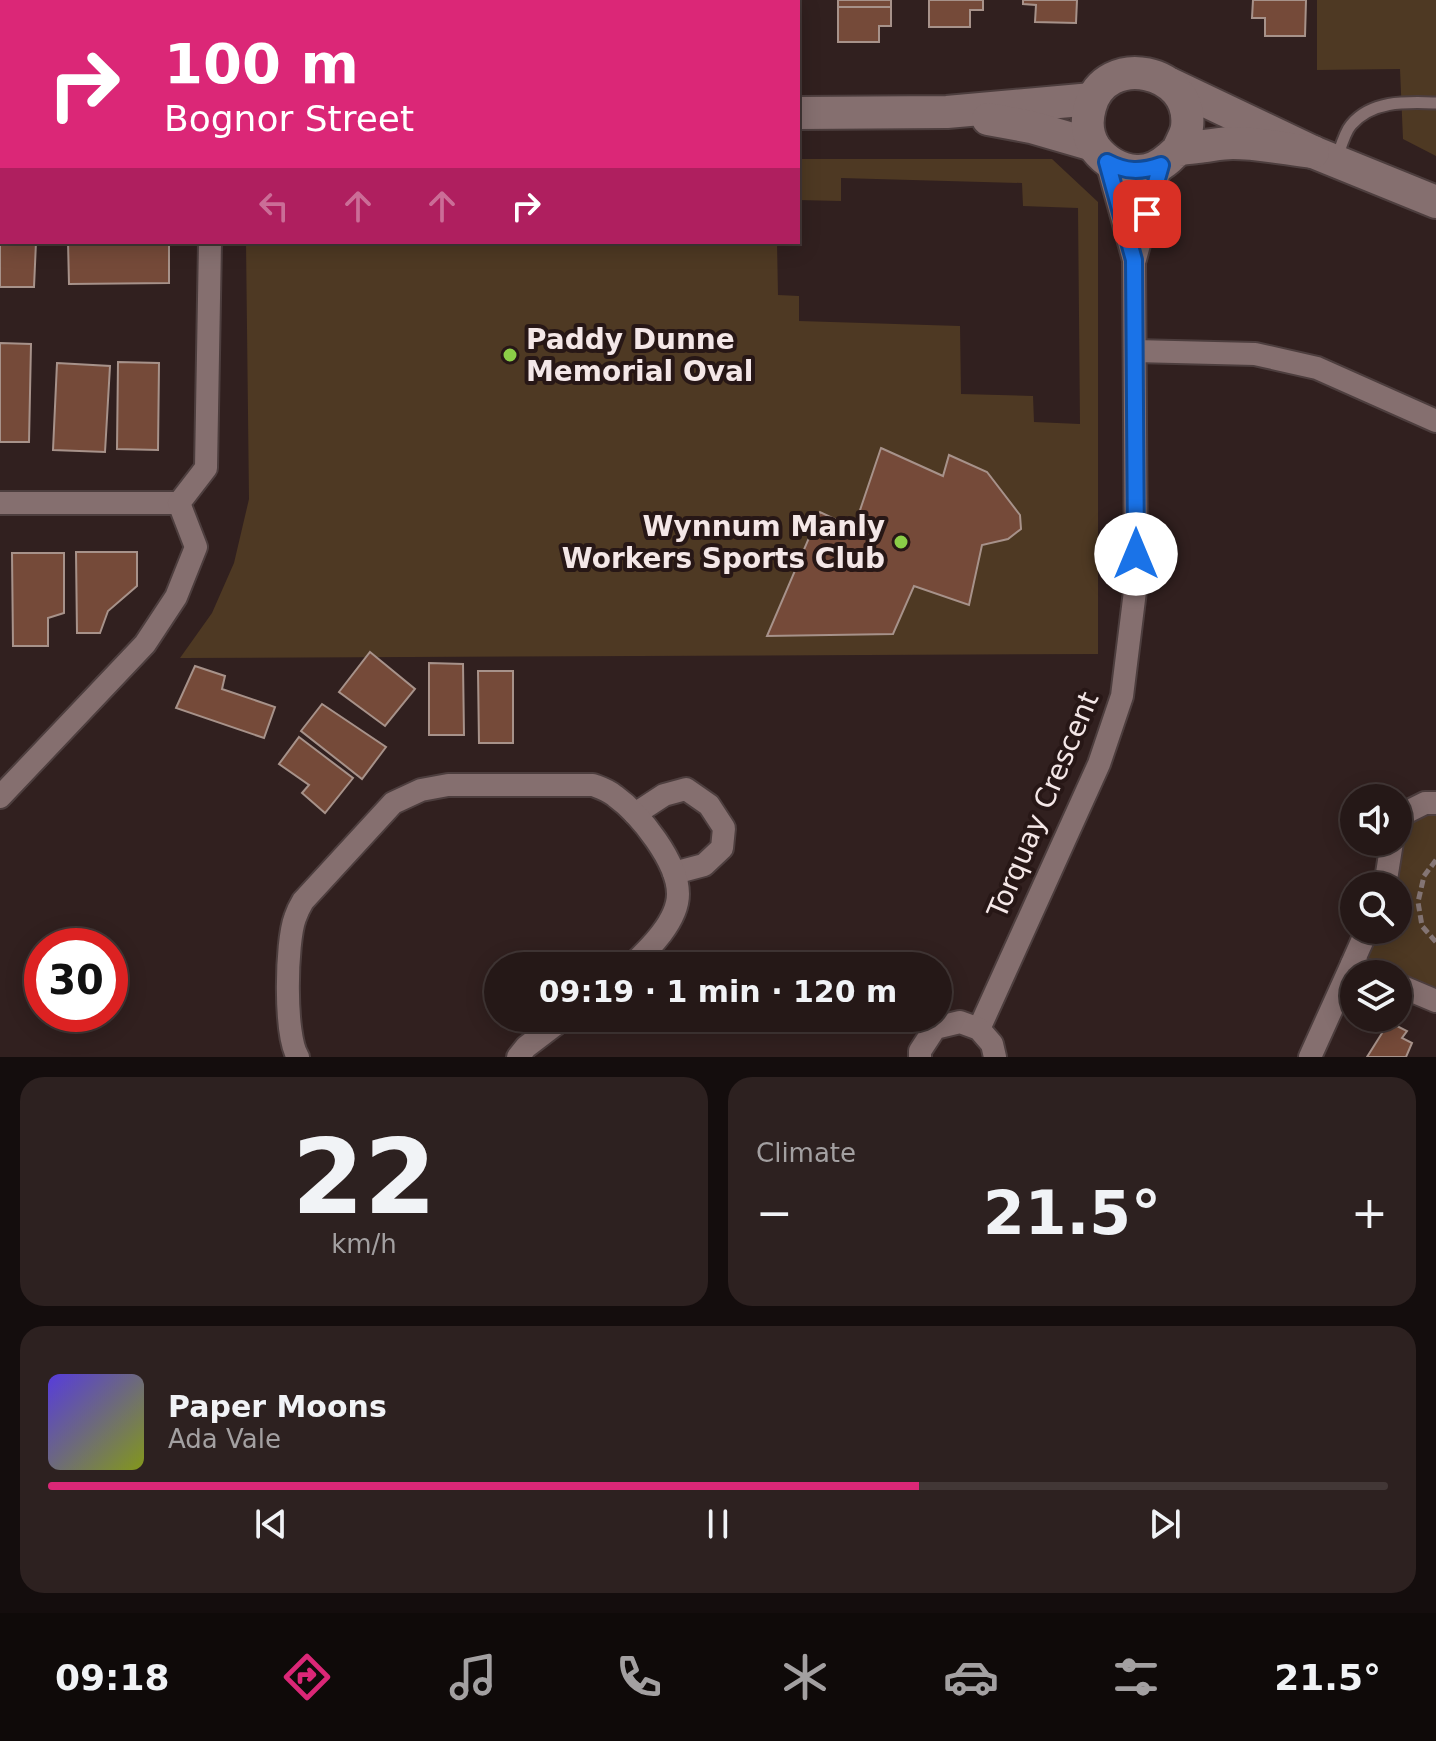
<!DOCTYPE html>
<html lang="en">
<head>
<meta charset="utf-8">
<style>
	body { margin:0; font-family:"DejaVu Sans",sans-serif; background:#2d2120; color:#f1f3f6; height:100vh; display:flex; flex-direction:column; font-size:30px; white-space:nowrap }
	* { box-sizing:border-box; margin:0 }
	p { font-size:26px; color:#a3a0a1 }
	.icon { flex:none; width:44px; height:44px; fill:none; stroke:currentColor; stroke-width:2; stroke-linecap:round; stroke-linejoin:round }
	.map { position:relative; height:1057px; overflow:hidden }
	.sheet { display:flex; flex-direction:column; gap:20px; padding:20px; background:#140d0d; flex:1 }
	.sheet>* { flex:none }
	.hud { position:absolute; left:0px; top:0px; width:800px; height:244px; box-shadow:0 4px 20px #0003,0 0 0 2px #423736; background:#db2777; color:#fff; overflow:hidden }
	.tools { position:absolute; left:1340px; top:784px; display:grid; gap:16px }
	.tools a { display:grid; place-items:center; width:72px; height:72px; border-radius:50%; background:#251817; box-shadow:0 4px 20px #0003,0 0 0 2px #423736; font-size:40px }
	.speed { position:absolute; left:24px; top:928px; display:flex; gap:16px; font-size:40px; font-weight:700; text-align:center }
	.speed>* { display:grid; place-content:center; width:104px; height:104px; border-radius:50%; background:#251817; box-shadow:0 4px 20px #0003,0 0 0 2px #423736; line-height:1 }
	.speed .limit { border:12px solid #d22; background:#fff; color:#111 }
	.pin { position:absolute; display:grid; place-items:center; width:68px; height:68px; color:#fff; margin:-34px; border-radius:16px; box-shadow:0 4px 12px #0006 }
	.me { position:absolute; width:88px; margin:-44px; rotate:0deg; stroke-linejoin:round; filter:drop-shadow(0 0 6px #0008) }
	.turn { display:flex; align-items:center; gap:28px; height:168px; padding:0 32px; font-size:36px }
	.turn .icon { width:104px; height:104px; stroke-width:2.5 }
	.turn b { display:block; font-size:56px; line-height:68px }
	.lanes { display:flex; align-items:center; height:76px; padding:0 32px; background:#0003; justify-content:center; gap:40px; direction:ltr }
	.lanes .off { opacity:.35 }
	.big { font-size:60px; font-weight:700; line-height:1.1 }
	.sheet .tile { flex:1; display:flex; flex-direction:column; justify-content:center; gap:12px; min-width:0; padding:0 28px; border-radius:24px; background:#2d2120 }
	.sheet .dial { align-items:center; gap:0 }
	.dial b { font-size:104px; line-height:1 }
	.song { display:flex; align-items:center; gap:24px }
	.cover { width:96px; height:96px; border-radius:12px; background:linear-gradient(135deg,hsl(250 70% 55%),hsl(70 70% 35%)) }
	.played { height:8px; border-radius:4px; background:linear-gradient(90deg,#db2777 65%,#423736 65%) }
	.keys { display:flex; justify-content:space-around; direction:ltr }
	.heat { display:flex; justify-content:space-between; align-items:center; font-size:44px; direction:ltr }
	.sheet .tiles { flex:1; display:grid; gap:20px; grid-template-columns:1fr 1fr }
	.tile:last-child { grid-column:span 2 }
	.trip { position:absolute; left:484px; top:952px; width:468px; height:80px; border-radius:40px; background:#251817; box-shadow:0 4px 20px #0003,0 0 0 2px #423736; font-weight:700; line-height:80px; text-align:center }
	.menu { display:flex; height:128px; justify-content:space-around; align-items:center; background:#0f0a09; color:#a3a0a1 }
	.menu .icon { width:56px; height:56px }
	.menu .current { color:#db2777 }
	.menu b { font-size:36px; color:#f1f3f6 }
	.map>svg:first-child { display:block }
</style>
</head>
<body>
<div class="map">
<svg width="1436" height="1057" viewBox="0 0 1436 1057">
	<rect width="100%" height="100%" fill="#31201f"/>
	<path fill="#402827" d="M0,0h349v2h-347v72h-2z"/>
	<g fill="#4e3923" fill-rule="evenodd">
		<path d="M1317,0h119v156l-33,-17 -3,-70 -83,1z"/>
		<path d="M798,159h254l46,43v452l-918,4 32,-45 22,-50 15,-64 -3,-257h531l1,53 21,1v25l161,5 1,68 72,2 1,26 46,2 -2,-216 -55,-2 -1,-23 -181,-5v23l-43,-1zM882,449l61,27 7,-21 37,17 33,43 1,14 -13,10 -26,6 -13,60 -55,-19 -21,48 -126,1 52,-123 35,16z"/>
		<path d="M1436,803v198l-38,-16v-11h-24l-22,-10 15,-34h31v-44h-13l13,-61z"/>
	</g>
	<g fill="#754a39" stroke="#a7928a" stroke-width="2">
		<path d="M91,0h74v2h-85h11z"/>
		<path d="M613,0v2h-71v-1z"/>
		<path d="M789,0v2h-72v-1z"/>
		<rect x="838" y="0" width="53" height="7"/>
		<path d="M929,0h54v10h-13v17h-41z"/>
		<path d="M1023,0h54l-1,23 -41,-1 1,-17 -13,-1z"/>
		<path d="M1253,0h53l-1,36h-40v-18h-13z"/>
		<rect x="629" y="1" width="69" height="1"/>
		<path d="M838,7h53v19h-12v16h-41z"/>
		<path d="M0,226h2v16h34l-2,45h-34z"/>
		<path d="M68,242h101v41l-100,1z"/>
		<path d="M0,343l31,1 -2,98h-29z"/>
		<path d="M118,362l41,1 -1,87 -41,-1z"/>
		<path d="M57,363l53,3 -5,86 -52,-2z"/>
		<path d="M881,448l62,28 6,-21 38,17 33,43 1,14 -13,10 -26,6 -13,60 -55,-19 -21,48 -126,2 53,-124 34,16z"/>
		<path d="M76,552h61v34l-29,25 -8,22h-23z"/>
		<path d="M12,553h52v60l-16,5v28h-35z"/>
		<path d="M370,652l45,37 -30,37 -46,-34z"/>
		<path d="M429,663l34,1 1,71h-35z"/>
		<path d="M195,666l30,10 -3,13 53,18 -11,31 -88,-30z"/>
		<path d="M478,671h35v72h-34z"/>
		<path d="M322,704l64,43 -24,32 -61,-48z"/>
		<path d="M299,737l54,41 -28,35 -23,-20 7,-8 -30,-21z"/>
		<path d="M1389,1022l18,9 -5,7 10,5 -6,14h-39z"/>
	</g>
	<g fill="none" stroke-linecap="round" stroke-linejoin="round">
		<g stroke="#4d3e3e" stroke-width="15">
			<path id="lane" d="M1336,161c4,-11 8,-28 15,-36 21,-25 55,-23 85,-22"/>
		</g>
		<g stroke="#4d3e3e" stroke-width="26">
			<g id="street">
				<path d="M1135,259l26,-94"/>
				<path d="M1135,351l120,3 62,14 119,53"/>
				<path d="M0,503h179"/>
				<path d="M0,797l145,-153 31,-47 20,-50 -17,-44 27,-35 4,-226"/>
				<path d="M635,814l29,-19 22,-6 23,16 15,23 -2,20 -18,17 -30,8"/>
				<path d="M1398,825l5,-11 22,-11h11"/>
				<path d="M1385,886l7,-44"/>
				<path d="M1367,930l-15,34 22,10"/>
				<path d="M1398,985l38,16"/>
				<path d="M979,1029l120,-265 23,-68 14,-113 -2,-323 -27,-98"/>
				<path d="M298,1057c-14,-21 -12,-115 -3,-139 2,-6 5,-12 8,-17l90,-98 28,-13 27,-5h145c8,3 15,5 22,11 25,18 63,66 63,98 0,27 -29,55 -47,72"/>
				<path d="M518,1057l8,-10 38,-29"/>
				<path d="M920,1057v-6l15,-23 25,-6 19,7 13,15 3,13"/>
				<path d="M1310,1057l42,-93"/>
			</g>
		</g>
		<g stroke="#4d3e3e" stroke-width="36">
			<g id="secondary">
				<path d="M1170,84l143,68 123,50"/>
				<path d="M0,113h2"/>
				<path d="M798,113l149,-1 145,-13"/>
				<path d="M988,119l43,8 62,18"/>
				<path d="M1178,150c3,-8 8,-15 9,-23 7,-58 -82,-76 -97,-20 -4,14 -3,29 5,41 11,14 24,22 41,23 13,1 24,-5 33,-13 1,-1 8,-8 10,-8 5,-2 13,-2 18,-3 12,-1 24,-4 36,-4 27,0 54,6 80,9"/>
			</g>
		</g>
		<path stroke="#847574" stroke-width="5" stroke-dasharray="8 4" stroke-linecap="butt" d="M1436,860l-12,16 -6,26 4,24 14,16"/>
		<use href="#lane" stroke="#856f6f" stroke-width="11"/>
		<use href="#street" stroke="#856f6f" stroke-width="22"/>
		<use href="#secondary" stroke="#856f6f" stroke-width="32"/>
	</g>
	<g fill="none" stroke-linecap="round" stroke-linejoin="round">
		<g stroke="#114b97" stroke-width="20">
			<path id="route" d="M1136,554l-2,-294 -27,-98c19,10 34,10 54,3l-14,49"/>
		</g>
		<use href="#route" stroke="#1a73e8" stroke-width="14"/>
	</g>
	<g fill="#8bce47" stroke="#271716" stroke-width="3">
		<circle cx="510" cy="355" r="8"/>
		<circle cx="901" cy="542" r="8"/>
	</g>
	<g text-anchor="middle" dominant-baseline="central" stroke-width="8" stroke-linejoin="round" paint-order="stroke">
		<g font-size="28" font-weight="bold" fill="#f4e7e7" stroke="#271716" text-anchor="start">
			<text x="526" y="339">Paddy Dunne<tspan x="526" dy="32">Memorial Oval</tspan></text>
			<text x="885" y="526" text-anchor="end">Wynnum Manly<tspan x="885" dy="32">Workers Sports Club</tspan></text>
		</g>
		<g font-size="28" fill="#f4e7e7" stroke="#271716">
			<text transform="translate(1043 805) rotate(-67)">Torquay Crescent</text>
		</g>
	</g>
</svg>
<div class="tools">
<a><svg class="icon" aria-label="sound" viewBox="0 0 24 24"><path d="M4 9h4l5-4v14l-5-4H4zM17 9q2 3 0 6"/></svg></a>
<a><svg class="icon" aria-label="search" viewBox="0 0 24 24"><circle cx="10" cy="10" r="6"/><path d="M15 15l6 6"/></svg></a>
<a><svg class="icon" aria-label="layers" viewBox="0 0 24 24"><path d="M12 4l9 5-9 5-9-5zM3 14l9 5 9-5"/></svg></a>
</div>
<div class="speed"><div class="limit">30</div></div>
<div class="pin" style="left:1147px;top:214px;background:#d93025"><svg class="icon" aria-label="arrive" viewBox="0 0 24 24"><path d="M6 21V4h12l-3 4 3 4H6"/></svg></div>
<svg class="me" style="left:1136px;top:554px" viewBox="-20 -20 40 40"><circle r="19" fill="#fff"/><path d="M0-13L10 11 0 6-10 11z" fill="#1a73e8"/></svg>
<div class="trip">09:19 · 1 min · 120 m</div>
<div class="hud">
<div class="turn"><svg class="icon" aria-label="right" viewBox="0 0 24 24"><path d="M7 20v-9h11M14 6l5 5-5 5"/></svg><div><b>100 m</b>Bognor Street</div></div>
<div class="lanes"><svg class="icon off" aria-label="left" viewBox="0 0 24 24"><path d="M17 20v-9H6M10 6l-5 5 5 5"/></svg><svg class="icon off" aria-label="ahead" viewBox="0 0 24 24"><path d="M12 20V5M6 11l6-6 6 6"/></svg><svg class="icon off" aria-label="ahead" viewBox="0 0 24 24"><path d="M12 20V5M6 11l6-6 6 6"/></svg><svg class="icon" aria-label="right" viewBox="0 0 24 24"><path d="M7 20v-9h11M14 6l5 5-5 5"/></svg></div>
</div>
</div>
<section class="sheet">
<div class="tiles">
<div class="tile dial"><b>22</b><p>km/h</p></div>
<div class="tile"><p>Climate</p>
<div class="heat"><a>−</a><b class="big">21.5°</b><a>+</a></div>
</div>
<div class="tile">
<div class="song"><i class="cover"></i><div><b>Paper Moons</b><p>Ada Vale</p></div></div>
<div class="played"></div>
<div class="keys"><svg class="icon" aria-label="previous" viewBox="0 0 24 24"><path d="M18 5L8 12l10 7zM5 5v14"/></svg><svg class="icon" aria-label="pause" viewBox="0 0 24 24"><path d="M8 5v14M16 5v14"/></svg><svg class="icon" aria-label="next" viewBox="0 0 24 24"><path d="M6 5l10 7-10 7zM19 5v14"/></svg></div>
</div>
</div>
</section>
<nav class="menu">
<b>09:18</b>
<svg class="icon current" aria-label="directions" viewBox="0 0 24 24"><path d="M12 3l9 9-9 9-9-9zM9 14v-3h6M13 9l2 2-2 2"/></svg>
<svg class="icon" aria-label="music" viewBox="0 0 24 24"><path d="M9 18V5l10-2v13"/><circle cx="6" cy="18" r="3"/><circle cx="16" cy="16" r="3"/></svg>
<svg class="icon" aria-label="phone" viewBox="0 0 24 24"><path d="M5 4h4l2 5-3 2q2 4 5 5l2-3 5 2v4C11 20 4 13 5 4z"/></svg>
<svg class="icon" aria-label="climate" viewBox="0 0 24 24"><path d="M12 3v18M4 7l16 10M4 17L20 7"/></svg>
<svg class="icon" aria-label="car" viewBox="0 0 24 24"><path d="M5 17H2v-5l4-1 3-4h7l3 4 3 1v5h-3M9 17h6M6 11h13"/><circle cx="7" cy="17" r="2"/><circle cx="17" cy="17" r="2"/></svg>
<svg class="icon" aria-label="filters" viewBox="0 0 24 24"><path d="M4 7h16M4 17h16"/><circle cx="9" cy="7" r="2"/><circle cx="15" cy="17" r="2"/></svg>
<b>21.5°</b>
</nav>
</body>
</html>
